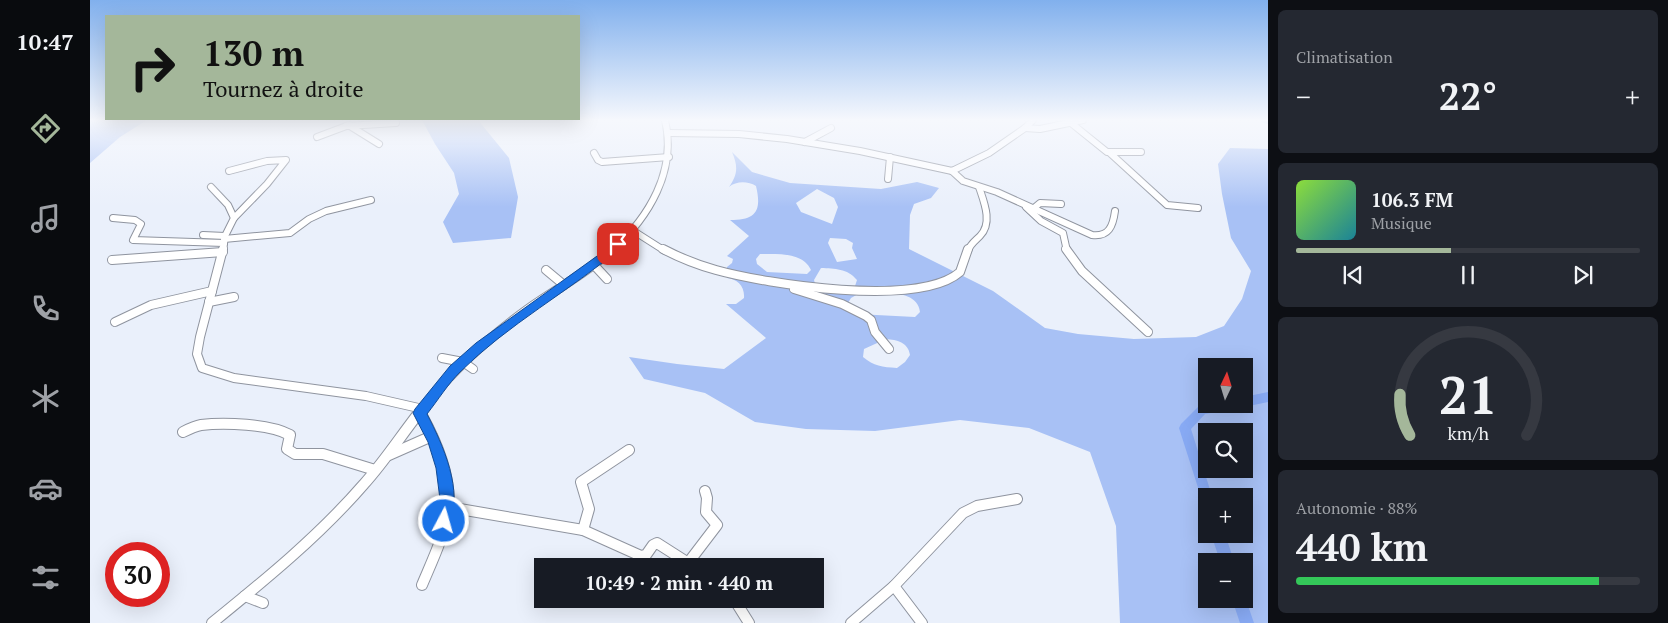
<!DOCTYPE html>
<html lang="fr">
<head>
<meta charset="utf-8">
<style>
	body { margin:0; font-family:"PT Serif",serif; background:#242831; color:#f1f3f6; height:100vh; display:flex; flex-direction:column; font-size:19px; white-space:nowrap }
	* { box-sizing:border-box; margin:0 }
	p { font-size:16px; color:#9ea1a6 }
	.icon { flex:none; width:28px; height:28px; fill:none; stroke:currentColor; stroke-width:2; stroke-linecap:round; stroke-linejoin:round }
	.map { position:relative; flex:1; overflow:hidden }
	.panel { display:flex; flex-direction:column; gap:10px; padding:10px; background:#0d0f14; width:400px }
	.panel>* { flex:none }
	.guide { position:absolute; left:15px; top:15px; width:475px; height:105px; border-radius:0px; box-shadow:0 5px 20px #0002; background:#a4b79a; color:#111; overflow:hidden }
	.needle { width:32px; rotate:4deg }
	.buttons { position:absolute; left:1108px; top:358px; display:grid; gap:10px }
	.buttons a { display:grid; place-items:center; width:55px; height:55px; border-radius:0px; background:#171b24; box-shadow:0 5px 20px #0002; font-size:25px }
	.speed { position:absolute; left:15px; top:542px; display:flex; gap:10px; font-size:25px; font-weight:700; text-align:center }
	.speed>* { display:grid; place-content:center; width:65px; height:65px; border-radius:50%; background:#171b24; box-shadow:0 5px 20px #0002; line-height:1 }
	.speed .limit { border:8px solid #d22; background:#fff; color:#111 }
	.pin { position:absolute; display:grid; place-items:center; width:42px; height:42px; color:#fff; margin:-21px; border-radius:10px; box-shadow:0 2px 8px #0006 }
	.me { position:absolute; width:55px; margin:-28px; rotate:6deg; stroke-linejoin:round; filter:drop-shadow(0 0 4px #0008) }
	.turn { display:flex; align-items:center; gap:18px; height:105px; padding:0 15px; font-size:22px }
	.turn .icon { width:65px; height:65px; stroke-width:2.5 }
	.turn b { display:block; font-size:35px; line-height:42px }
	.big { font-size:38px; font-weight:600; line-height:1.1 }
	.panel .widget { flex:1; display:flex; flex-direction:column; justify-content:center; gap:8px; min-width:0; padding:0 18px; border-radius:8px; background:#242831 }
	.panel .dial { align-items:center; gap:0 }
	.dial svg { height:130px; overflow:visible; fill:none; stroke:#363941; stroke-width:7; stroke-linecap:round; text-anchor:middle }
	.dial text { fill:#f1f3f6; stroke:none }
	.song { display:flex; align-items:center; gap:15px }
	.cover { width:60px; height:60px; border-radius:8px; background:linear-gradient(135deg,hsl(90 70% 55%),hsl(190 70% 35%)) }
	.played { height:5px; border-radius:2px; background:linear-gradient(90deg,#a4b79a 45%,#363941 45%) }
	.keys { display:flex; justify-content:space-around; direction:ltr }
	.heat { display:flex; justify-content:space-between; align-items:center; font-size:28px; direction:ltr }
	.charge { height:8px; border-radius:4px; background:linear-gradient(90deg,#34c759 88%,#363941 0) }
	.trip { position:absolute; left:444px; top:558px; width:290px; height:50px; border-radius:0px; background:#171b24; box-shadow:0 5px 20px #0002; font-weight:600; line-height:50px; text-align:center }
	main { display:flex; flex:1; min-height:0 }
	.tab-bar { display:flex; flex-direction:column; width:90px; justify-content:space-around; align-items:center; background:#090b0e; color:#9ea1a6 }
	.tab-bar .icon { width:35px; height:35px }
	.tab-bar .current { color:#a4b79a }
	.tab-bar b { font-size:22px; color:#f1f3f6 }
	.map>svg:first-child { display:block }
</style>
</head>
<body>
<main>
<nav class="tab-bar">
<b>10:47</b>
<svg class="icon current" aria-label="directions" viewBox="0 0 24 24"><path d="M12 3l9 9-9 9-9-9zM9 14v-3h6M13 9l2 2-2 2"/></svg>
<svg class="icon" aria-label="music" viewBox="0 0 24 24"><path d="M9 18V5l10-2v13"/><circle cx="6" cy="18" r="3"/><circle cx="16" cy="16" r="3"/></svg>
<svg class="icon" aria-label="phone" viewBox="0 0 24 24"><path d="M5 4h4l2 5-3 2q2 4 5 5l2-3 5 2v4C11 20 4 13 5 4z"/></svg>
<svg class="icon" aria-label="climate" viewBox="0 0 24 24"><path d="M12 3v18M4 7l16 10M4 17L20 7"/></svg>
<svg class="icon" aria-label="car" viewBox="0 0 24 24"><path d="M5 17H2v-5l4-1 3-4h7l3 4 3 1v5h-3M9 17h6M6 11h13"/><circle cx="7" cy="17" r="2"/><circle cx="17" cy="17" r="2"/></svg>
<svg class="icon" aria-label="filters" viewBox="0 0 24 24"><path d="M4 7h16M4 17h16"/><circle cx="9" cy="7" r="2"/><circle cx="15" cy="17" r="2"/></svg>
</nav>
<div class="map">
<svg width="1178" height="623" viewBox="0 0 1178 623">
	<rect width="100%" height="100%" fill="#eaf0fb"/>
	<g fill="#a8c1f5" fill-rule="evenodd">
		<path d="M0,120h57l-27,17 -30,26z"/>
		<path d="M332,120h56l31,38 9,39 -7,41 -58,5 -10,-21 16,-28 -5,-21 -19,-29z"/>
		<path d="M1140,148l38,1v474h-148l-4,-97 -26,-74 -61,-24 -69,-8 -85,11 -69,-2 -51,-7 -50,-29 -61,-14 -15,-22 48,7 47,5 42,-31 -40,-34h10l8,-6c1,-12 -7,-19 -17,-20v-11l5,-4 1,-4 -6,-3 22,-20 -19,-16c26,0 32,-9 26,-34 -8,-5 -20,-5 -27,1 9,-13 9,-21 3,-35l20,20 38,11 91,6 36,-7 22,6 -8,10 -17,6 -4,11 -1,34 84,42 52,37 33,6 56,5 62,-2 28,-11 18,-27 9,-28 -20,-33 -9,-44 -4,-30zM727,189l17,9 4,9 -6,17 -31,-12 -5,-9zM740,238l16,1 7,4 -1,5 5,11 -20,3 -9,-19zM670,254c17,0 43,-2 51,16l-4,4 -40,-2 -10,-8 -1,-5zM731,268c14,1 26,0 36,12l-3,9 -18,4 -20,-6 -2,-7zM768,294c19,0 59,-7 62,18l-5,5 -58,-3 -9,-11 3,-5zM796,339c11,1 22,3 24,16l-5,7 -8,6c-15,-1 -23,-2 -34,-11l1,-8zM1116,366h38v38h-38zM1116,431h38v38h-38zM1116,496h38v38h-38zM1116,561h38v38h-38z"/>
	</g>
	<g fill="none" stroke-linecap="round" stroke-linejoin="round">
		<g fill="#88aaf4" fill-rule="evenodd">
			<path d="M1171,120h7v4l-7,-2z"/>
			<path d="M1178,392v10l-24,5 -4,-3 -2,3 -4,2 -29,5 -14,15 21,67h-6v6l-4,-2 -23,-72 2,-4 17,-17 4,-2 42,-1v-7z"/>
			<path d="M1121,534h14l9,27h-14z"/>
			<path d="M1154,594l10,29h-14l-8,-24h12z"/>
		</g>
		<g stroke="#8f949f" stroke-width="8">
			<g id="minor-far2">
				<path d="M981,123l36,29h34"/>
				<path d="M256,126l50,-3"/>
				<path d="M260,126l29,18"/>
				<path d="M935,128l15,1 43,-9"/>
				<path d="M579,133l70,1 48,5 73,12 92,20 37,-18 36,-25 8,-8"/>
				<path d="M227,137l32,-12"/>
				<path d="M715,142l26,-14"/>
				<path d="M504,153l4,7 4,2 67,-5"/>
				<path d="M1020,153l57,52 31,3"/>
				<path d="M139,171l38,-10 19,-1 -19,24 -33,34"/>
				<path d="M862,171l11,10 34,11 95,43c17,2 21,-9 23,-24"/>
				<path d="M798,179l2,-22"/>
				<path d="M121,187l17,18 6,13 -9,18 -2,15"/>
				<path d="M936,207l15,14 22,12 4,18"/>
				<path d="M944,208l6,-5 21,1"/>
				<path d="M23,218l22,2 6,4 -8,16 91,3"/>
				<path d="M542,230l33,21"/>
				<path d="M113,235l22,1"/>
				<path d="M134,239l66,-6 19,-14 17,-8 45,-11"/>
				<path d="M522,251c37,-34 65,-80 53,-131"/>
				<path d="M878,251c2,-7 7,-10 12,-15 13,-13 4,-34 -1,-49"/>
			</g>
		</g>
		<g stroke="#8f949f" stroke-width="10">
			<g id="minor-far1">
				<path d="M133,249l-23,88 -3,17 5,14 32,10 132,18 57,13"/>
				<path d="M573,249c17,9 35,16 53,21 50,14 203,38 244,2l8,-23"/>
				<path d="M976,249l16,22 66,61"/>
				<path d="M22,260l111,-8"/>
				<path d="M504,265l13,14"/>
				<path d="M456,270l18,15"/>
				<path d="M704,289l48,15 24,12 5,4 4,12 14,17"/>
				<path d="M119,302l25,-5"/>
				<path d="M25,322l36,-17 61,-14"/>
				<path d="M352,358l21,4 10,7"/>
				<path d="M330,413l1,2"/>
				<path d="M327,415c32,-41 68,-75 111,-106 28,-20 59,-36 85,-60"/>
			</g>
		</g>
		<g stroke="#8f949f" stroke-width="12">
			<g id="minor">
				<path d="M331,414c15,27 31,63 27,95 -3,26 -16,52 -26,76"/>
				<path d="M93,432c6,-3 12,-6 18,-7 23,-3 69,-1 89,10l-3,14 8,5h28l52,16"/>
				<path d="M299,455l43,-19"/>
				<path d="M358,507l135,23 58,26 5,-1 7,-10 4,-2 36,23"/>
				<path d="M493,530l6,-21 -8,-27 48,-32"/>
				<path d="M598,563l29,-38 -11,-13 1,-14 -2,-7"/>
				<path d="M804,586l28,37"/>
				<path d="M155,596l18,7"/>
				<path d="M644,599l15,24"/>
				<path d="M122,623c53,-43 107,-87 152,-139 20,-22 36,-47 54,-70"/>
				<path d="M761,623l43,-37 69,-73 14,-7 40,-7"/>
			</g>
		</g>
		<use href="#minor-far2" stroke="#fff" stroke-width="6"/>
		<use href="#minor-far1" stroke="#fff" stroke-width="8"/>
		<use href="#minor" stroke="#fff" stroke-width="10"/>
	</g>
	<linearGradient id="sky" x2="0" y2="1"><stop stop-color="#81b0ed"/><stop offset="0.58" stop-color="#f6f8fd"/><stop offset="1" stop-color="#f6f8fd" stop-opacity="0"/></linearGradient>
	<rect width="1178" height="207" fill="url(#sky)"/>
	<path fill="#1a73e8" stroke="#114b97" d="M528,241l4,1 2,2 -2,3c-51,43 -115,78 -162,125 -12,12 -22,28 -33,42 16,31 37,77 22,112l-5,2 -5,-2 -2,-5 4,-14 -5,-39 -8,-26 -15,-29 2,-4 35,-43 26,-23z"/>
</svg>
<div class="buttons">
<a><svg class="needle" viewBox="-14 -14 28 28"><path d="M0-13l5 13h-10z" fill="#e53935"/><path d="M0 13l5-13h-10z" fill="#9ea1a6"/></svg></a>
<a><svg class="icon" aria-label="search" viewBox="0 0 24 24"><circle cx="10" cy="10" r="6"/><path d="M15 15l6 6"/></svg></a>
<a>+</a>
<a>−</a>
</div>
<div class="speed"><div class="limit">30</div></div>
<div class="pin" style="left:528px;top:244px;background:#d93025"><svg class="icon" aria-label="arrive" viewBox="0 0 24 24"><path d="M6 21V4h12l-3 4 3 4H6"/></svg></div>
<svg class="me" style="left:354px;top:521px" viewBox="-20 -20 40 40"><circle r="17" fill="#1a73e8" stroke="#fff" stroke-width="3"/><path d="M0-11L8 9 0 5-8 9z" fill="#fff"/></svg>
<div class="trip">10:49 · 2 min · 440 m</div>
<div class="guide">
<div class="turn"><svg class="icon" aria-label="right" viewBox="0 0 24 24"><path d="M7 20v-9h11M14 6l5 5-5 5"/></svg><div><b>130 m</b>Tournez à droite</div></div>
</div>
</div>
<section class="panel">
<div class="widget"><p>Climatisation</p>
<div class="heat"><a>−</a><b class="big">22°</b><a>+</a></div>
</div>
<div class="widget">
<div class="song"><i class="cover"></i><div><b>106.3 FM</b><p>Musique</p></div></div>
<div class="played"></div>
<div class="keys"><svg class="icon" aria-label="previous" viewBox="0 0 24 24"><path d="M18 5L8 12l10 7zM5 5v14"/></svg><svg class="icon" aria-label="pause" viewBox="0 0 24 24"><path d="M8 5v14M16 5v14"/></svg><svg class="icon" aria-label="next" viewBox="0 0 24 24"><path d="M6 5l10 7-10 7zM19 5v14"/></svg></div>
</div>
<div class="widget dial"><svg viewBox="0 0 100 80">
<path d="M14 69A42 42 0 1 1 86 69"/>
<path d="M14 69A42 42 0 0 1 8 44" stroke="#a4b79a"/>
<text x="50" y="56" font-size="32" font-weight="700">21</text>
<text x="50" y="72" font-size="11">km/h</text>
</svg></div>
<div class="widget"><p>Autonomie · 88%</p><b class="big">440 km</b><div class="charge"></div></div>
</section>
</main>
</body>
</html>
